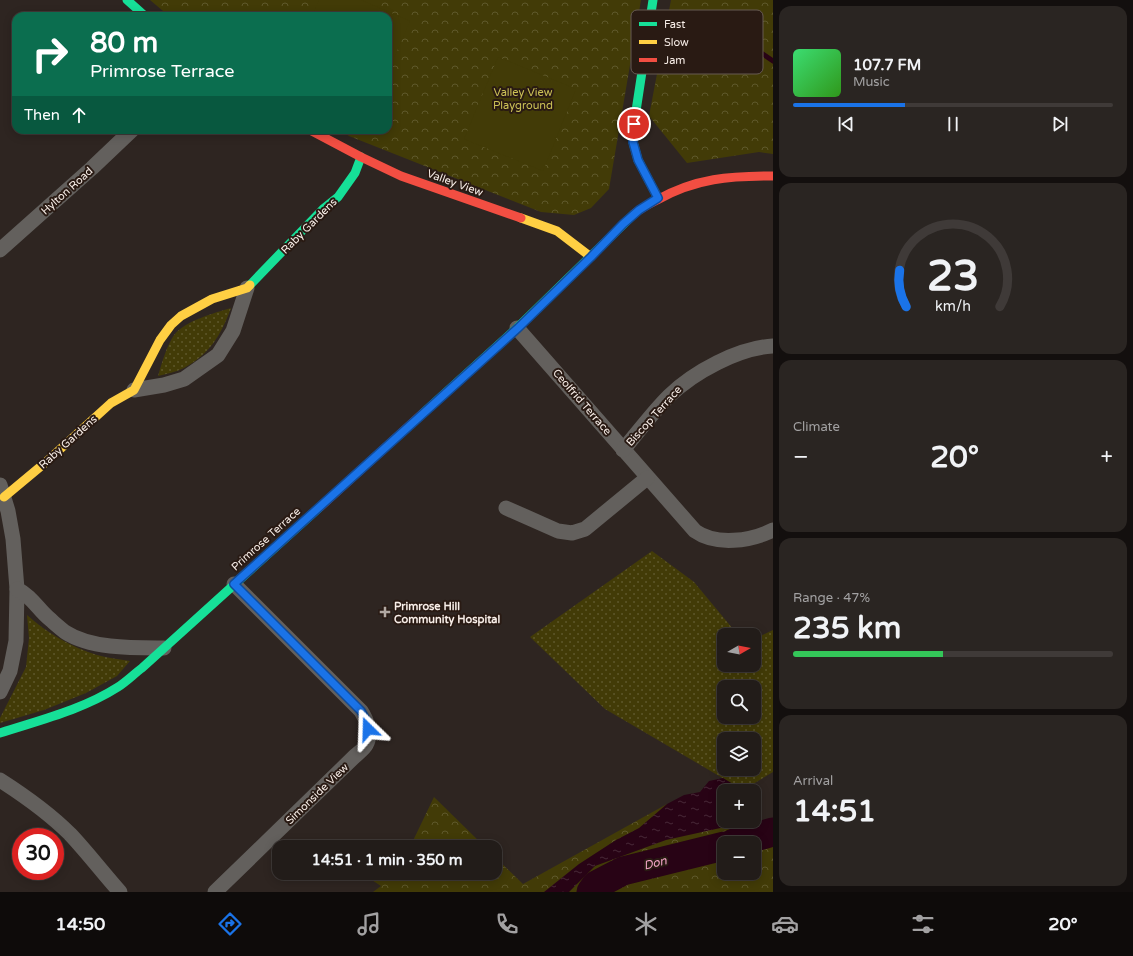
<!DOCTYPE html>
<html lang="en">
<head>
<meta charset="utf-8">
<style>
	body { margin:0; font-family:"Varela Round",sans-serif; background:#2a2522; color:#f1f3f6; height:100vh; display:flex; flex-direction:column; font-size:15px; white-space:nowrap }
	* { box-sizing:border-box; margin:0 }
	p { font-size:13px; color:#a2a1a2 }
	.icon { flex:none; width:22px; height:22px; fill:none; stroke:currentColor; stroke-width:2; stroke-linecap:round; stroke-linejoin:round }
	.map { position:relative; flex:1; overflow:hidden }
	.details { display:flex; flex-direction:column; gap:6px; padding:6px; background:#130f0e; width:360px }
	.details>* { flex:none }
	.top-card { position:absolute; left:12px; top:12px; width:380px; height:122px; border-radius:12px; box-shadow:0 2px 10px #0003,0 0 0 1px #3f3a38; background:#0b6e4f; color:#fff; overflow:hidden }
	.needle { width:26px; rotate:81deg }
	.tools { position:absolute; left:717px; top:628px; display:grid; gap:8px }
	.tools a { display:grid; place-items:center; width:44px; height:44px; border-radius:8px; background:#221c19; box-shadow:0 2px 10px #0003,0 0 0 1px #3f3a38; font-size:20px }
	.speed { position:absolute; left:12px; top:828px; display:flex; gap:8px; font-size:20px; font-weight:700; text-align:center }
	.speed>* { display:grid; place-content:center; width:52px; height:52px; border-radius:50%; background:#221c19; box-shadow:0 2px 10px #0003,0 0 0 1px #3f3a38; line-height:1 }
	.speed .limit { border:6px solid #d22; background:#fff; color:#111 }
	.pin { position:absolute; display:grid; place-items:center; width:34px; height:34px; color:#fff; margin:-17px; border:2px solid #fff; border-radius:50%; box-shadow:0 1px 4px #0007 }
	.me { position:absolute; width:44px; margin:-22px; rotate:338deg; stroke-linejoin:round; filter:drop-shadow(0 0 3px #0008) }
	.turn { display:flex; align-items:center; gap:14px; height:84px; padding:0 12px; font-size:18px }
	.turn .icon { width:52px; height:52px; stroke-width:2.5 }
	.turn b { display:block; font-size:28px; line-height:34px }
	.then { display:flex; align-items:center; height:38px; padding:0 12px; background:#0003; gap:8px; font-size:15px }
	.big { font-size:30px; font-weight:700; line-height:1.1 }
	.details .card { flex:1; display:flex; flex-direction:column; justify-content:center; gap:6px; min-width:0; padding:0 14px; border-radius:12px; background:#2a2522 }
	.details .dial { align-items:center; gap:0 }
	.dial svg { height:104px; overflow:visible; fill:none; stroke:#3f3a38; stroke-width:7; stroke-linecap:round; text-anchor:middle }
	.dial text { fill:#f1f3f6; stroke:none }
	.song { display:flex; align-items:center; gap:12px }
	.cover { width:48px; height:48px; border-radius:6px; background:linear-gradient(135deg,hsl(140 70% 55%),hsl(110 70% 35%)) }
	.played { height:4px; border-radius:2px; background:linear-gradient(90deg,#1a73e8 35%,#3f3a38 35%) }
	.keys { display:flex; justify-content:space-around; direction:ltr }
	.heat { display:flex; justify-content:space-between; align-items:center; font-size:22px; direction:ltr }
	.charge { height:6px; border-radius:3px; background:linear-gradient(90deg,#34c759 47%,#3f3a38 0) }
	.trip { position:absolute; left:272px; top:840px; width:230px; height:40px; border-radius:12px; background:#221c19; box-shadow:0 2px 10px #0003,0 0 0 1px #3f3a38; font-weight:700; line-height:40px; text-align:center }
	.dock { display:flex; height:64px; justify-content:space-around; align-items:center; background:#0e0b0a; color:#a2a1a2 }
	.dock .icon { width:28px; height:28px }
	.dock .selected { color:#1a73e8 }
	.dock b { font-size:18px; color:#f1f3f6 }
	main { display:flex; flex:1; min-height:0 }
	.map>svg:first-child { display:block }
</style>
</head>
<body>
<main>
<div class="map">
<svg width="773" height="892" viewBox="0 0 773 892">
	<defs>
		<pattern id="grass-dots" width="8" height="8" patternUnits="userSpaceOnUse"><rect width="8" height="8" fill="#423b07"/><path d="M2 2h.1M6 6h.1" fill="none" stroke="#5e582b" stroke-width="1.8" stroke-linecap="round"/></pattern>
		<pattern id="park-crowns" width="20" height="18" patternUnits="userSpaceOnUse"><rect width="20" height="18" fill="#423b07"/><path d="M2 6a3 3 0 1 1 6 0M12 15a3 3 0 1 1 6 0" fill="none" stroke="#5e582b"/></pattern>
		<pattern id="water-ripples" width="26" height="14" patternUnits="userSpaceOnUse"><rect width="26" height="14" fill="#280315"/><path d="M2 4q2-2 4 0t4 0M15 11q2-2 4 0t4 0" fill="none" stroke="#482837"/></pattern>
	</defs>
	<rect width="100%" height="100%" fill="#2e2521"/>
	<g fill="url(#grass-dots)" fill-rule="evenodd">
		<path d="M231,308c-10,27 -21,46 -47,60 -8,4 -18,6 -26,8 4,-13 8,-29 16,-41 11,-14 40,-22 57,-27z"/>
		<path d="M652,551l42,31 44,53h-14v30h30v-26l19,-9v142l-30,18 -138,-81 -75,-72zM724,687h30v30h-30zM724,739h30v30h-30z"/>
		<path d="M27,615c20,18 44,32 70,40 11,3 22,4 33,6l-13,15 -31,17 -42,17 -44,13v-5l26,-51 3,-29z"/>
	</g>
	<g fill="url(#park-crowns)" fill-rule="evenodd">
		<path d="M150,0h491l-32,189 -18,19 -17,7 -33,-3 -192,-76 -9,-6h48v-114h-219z"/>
		<path d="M671,0h102v154l-14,-2 -72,11 -38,-47z"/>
		<path d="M434,797l51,50h-75z"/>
		<path d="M667,804l106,32v56h-400l8,-6 -20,-13h26l7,5 3,-5h98v-16l28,27zM724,843h30v30h-30z"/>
	</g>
	<g fill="#423b07">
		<path d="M319,0h42l49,21 -22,51v-56h-76z"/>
		<path d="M498,57l78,32 -33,82 -79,-32z"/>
	</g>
	<path fill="url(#water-ripples)" d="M723,778l20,12 -1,1h-18v30h11l-1,4 -68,15 -71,26 -26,26h-25l35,-28 37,-24 23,-12 28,-24 17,-9 16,-3 9,-11z"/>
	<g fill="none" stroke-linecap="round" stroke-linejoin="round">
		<path stroke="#280315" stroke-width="5" d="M718,24l55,37"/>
		<g stroke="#280315" stroke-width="29">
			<path d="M734,843l39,-11"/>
			<path d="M591,892l5,-7 27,-14 101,-25"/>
		</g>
		<g stroke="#63605d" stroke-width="15">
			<path d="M0,250l92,-82 40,-38"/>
			<path d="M517,328l178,203c21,15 56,10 78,-1"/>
			<path d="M134,390l30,-5 20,-6 34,-24 15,-24 14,-43"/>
			<path d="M623,450c15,-18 30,-38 46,-54 25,-24 69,-48 104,-50"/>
			<path d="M0,485l8,26 5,28 4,50 -1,52 -6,30 -10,21"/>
			<path d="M506,508l52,23 14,2 13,-4 62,-51"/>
			<path d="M17,589c16,8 21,21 34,31 4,4 9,8 14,12 26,17 69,16 99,16"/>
			<path d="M0,780c25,16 49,33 70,54 17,18 33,39 50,58"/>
			<path d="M215,892l140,-136c3,-3 9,-7 11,-11 6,-11 1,-25 -5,-34l-127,-127"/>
		</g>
		<g stroke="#16e098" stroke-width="9">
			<path d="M127,0l18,16"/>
			<path d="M653,0l-19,124 -1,18 5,18 20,38"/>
			<path d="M250,285l73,-76 15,-12 17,-24 6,-16"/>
			<path d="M422,414l95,-86 117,-114"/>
			<path d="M0,733c40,-13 82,-23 118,-46 8,-5 16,-13 24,-19l178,-161"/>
		</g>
		<g stroke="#ffcf43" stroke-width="9">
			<path d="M521,218l36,13 34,26"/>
			<path d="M4,497l42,-35 65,-59 23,-13 26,-50 11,-15 10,-9 31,-17 35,-11 3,-3"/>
		</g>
		<g stroke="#f24e42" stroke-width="9">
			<path d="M310,130l51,27 40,19 120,42"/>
			<path d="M634,214c7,-6 15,-10 23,-14 39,-22 73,-24 116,-24"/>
			<path d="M320,507l102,-93"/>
		</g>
	</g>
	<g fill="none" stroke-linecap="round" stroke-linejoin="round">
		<g stroke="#114b97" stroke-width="10">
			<path id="route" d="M368,729l-2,-9 -5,-9 -127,-127 284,-256 73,-71 32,-33 16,-14 19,-12 -20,-38 -5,-18 1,-18"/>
		</g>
		<use href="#route" stroke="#1a73e8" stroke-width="7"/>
	</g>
	<path fill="#b1a8a2" stroke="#291a13" stroke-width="1.5" d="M383 606h4v4h4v4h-4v4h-4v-4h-4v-4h4z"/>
	<g text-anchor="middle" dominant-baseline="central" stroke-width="4" stroke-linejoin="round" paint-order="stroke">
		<g font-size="11" fill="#ccc256" stroke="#291a13">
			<text x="523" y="92">Valley View<tspan x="523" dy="13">Playground</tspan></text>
		</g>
		<g font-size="11" fill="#f8eee8" stroke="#291a13">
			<text transform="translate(455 183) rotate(20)">Valley View</text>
			<text transform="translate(67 191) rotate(-42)">Hylton Road</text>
			<text transform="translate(309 226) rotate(-45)">Raby Gardens</text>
			<text transform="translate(582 402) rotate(49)">Ceolfrid Terrace</text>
			<text transform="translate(654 416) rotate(-48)">Biscop Terrace</text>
			<text transform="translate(68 442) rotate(-42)">Raby Gardens</text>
			<text transform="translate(266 539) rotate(-42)">Primrose Terrace</text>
			<text transform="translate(317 794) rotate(-44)">Simonside View</text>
		</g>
		<g font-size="11" font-weight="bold" fill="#f8eee8" stroke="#291a13" text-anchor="start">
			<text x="394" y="606">Primrose Hill<tspan x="394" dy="13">Community Hospital</tspan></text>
		</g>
		<g font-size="12" font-style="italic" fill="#f4a4c7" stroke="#291a13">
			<text transform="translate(655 863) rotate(-14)">Don</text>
		</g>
	</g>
	<rect x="631" y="10" width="132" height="64" rx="6" fill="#291a13" stroke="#675a53" stroke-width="1"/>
	<rect x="639" y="22" width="18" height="4" fill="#16e098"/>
	<rect x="639" y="40" width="18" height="4" fill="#ffcf43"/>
	<rect x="639" y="58" width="18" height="4" fill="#f24e42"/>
	<g font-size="11" fill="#f8eee8">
		<text x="664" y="28">Fast</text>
		<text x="664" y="46">Slow</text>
		<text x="664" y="64">Jam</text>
	</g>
</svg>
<div class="tools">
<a><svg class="needle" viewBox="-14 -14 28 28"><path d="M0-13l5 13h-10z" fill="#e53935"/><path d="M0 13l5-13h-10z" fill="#a2a1a2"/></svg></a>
<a><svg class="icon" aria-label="search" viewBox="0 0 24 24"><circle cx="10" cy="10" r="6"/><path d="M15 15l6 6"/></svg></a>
<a><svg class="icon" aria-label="layers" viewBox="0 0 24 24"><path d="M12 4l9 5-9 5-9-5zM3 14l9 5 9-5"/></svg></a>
<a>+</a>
<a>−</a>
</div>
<div class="speed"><div class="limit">30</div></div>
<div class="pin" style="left:634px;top:124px;background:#d93025"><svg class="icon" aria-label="arrive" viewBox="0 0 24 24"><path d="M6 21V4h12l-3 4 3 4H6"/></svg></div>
<svg class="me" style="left:368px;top:729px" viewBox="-20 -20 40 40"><path d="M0-17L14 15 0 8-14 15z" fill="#1a73e8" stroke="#fff" stroke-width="4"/></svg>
<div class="trip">14:51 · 1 min · 350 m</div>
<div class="top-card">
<div class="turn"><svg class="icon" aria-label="right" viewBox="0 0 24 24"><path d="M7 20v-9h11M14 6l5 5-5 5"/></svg><div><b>80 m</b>Primrose Terrace</div></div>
<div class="then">Then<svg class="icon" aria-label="ahead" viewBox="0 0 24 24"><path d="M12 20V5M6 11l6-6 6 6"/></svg></div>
</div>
</div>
<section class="details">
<div class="card">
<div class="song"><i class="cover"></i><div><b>107.7 FM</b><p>Music</p></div></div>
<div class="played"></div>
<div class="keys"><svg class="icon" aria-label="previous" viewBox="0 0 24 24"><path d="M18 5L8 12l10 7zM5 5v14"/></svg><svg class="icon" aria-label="pause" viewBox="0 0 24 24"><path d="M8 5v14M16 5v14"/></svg><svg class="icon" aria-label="next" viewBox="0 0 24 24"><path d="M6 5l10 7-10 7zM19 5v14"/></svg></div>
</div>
<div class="card dial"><svg viewBox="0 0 100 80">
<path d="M14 69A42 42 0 1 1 86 69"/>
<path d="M14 69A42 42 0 0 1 9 41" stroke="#1a73e8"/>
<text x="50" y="56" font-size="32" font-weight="700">23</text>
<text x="50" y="72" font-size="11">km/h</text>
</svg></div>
<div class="card"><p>Climate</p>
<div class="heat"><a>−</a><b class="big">20°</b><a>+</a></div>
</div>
<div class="card"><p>Range · 47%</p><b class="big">235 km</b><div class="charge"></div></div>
<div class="card"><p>Arrival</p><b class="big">14:51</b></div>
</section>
</main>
<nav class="dock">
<b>14:50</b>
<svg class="icon selected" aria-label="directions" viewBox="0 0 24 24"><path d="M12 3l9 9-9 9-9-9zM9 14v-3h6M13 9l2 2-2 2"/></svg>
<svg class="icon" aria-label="music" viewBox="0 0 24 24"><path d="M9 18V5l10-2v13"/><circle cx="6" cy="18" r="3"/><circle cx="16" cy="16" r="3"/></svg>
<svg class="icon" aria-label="phone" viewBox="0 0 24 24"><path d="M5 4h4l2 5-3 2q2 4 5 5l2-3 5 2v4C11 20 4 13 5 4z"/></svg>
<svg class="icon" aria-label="climate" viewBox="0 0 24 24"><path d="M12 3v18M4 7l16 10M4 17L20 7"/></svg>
<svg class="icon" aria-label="car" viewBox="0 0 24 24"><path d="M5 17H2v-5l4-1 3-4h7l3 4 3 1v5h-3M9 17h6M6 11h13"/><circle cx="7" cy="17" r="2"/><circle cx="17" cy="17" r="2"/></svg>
<svg class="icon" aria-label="filters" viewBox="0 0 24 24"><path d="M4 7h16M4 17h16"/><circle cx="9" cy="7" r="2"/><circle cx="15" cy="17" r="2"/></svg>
<b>20°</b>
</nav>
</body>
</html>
